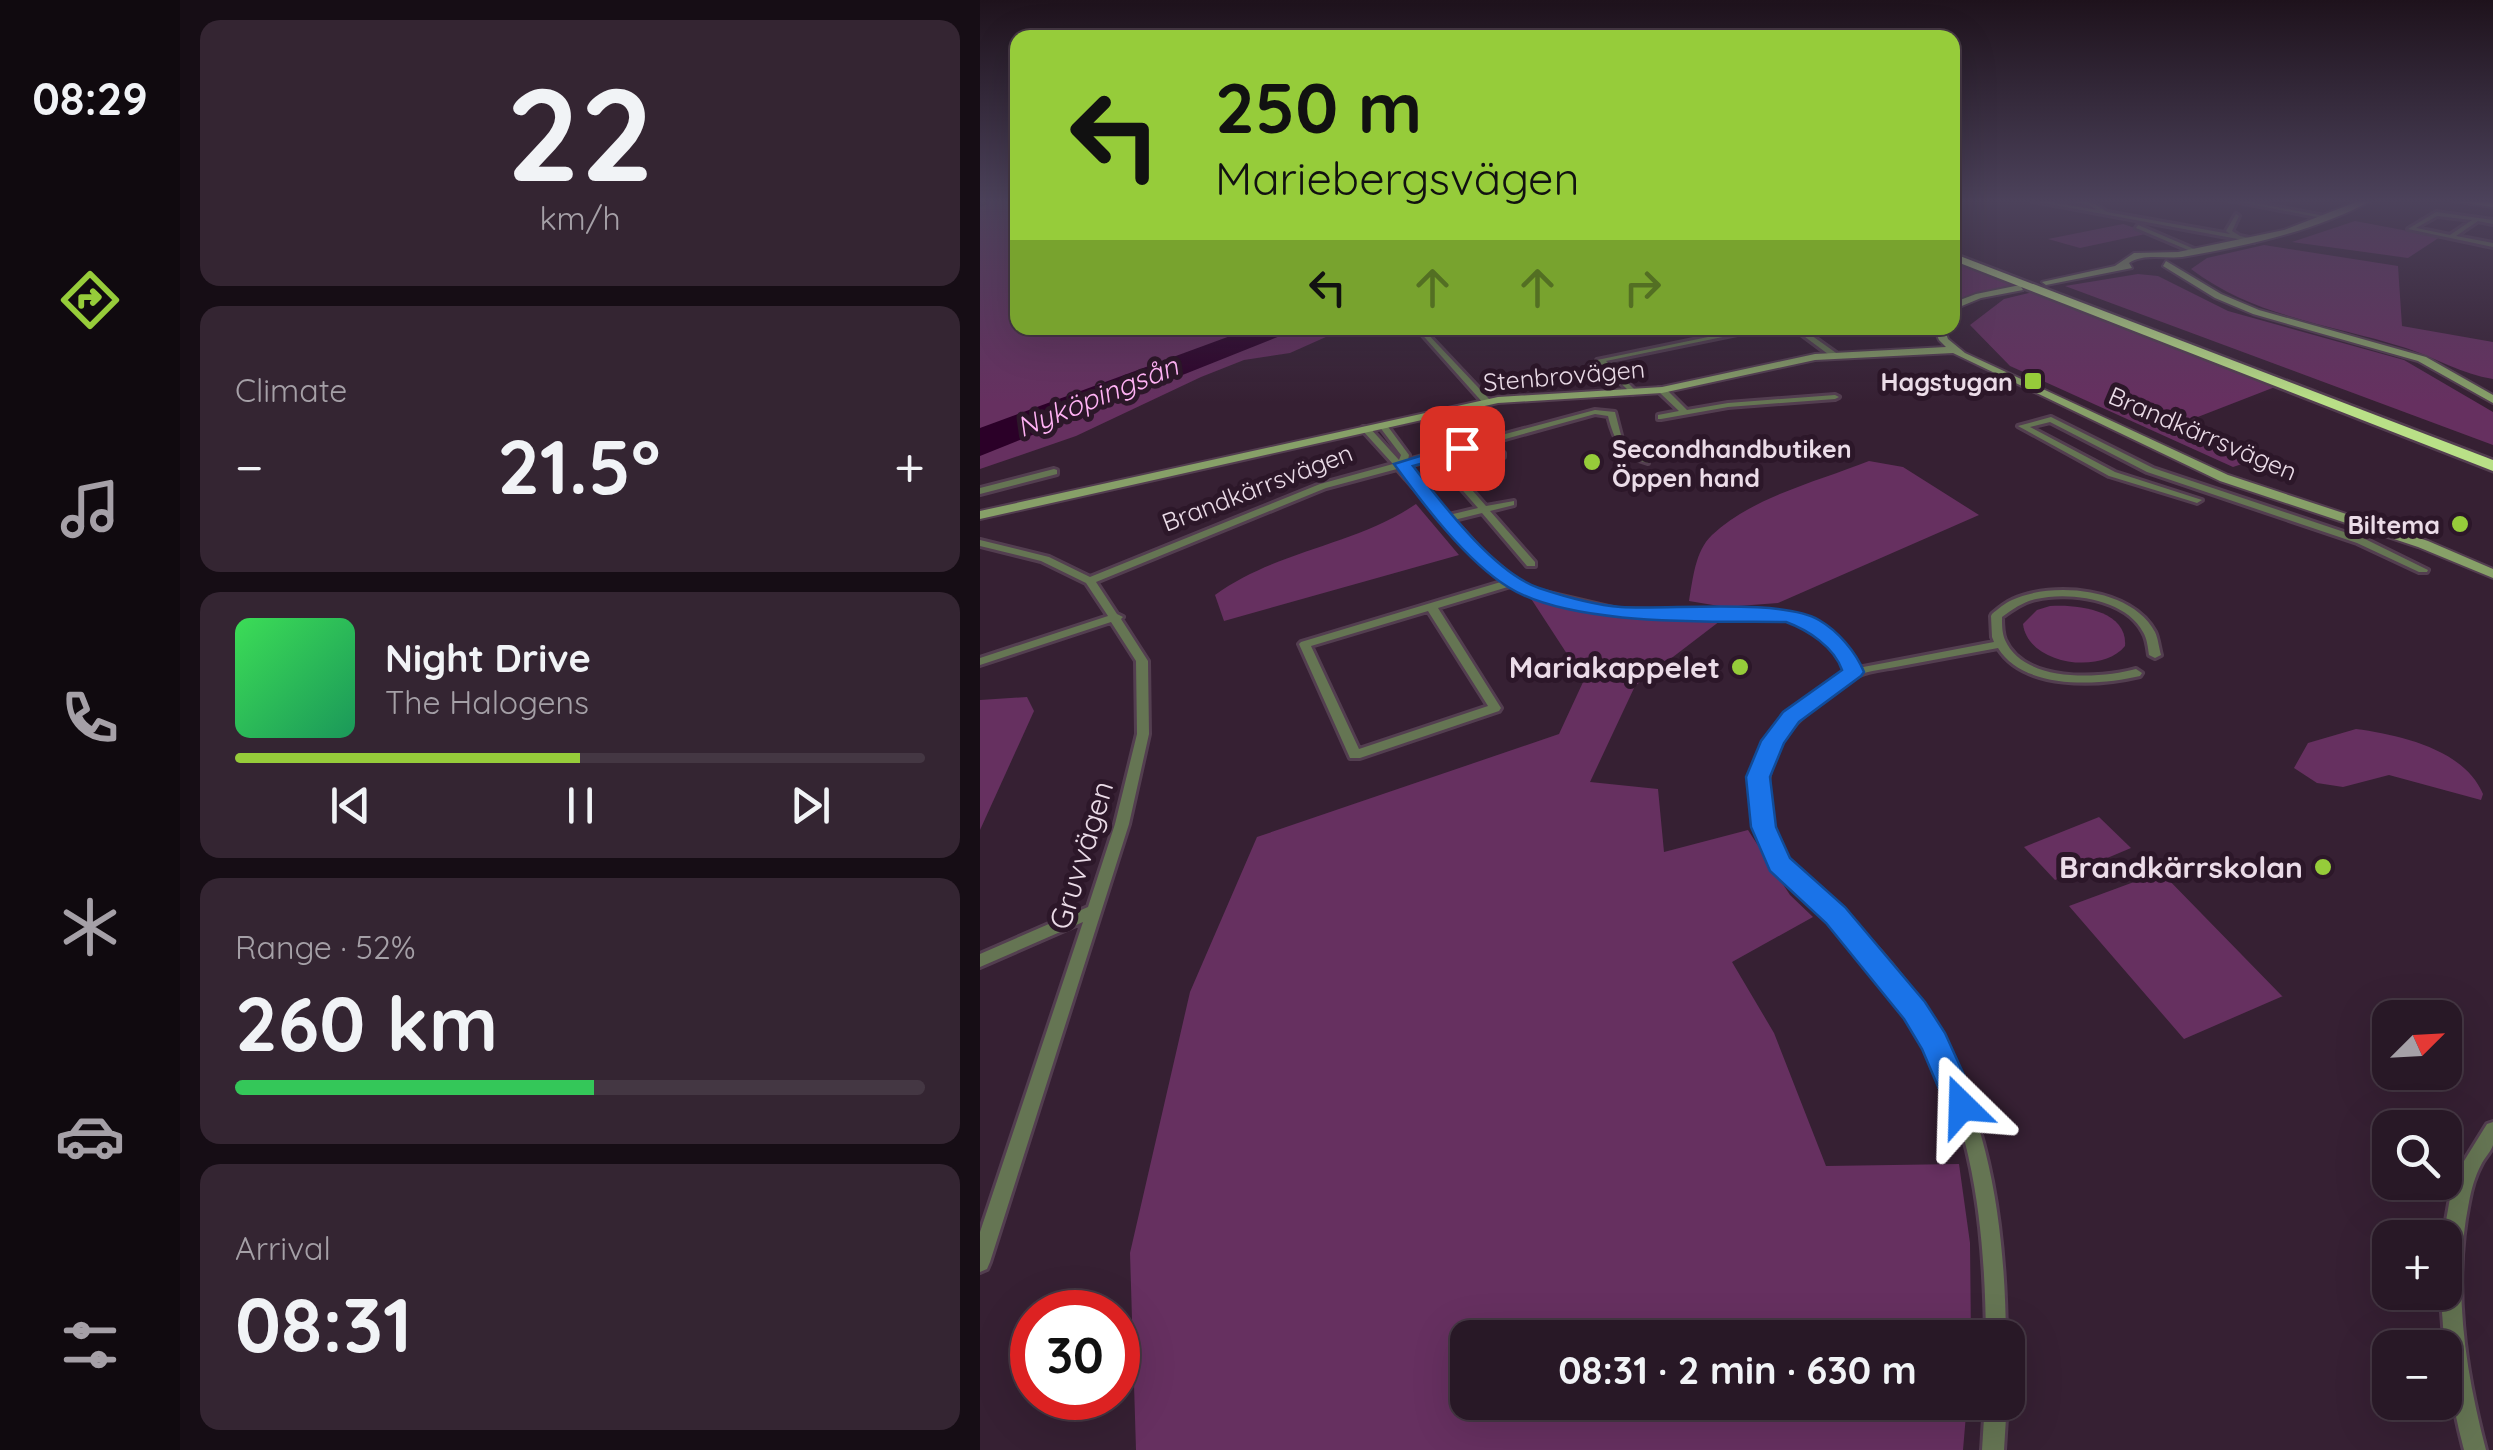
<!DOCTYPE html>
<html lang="en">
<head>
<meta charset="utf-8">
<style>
	body { margin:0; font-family:Quicksand,sans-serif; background:#342532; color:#f1f3f6; height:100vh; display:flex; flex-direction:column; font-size:38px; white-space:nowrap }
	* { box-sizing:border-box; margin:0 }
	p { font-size:32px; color:#a5a0a7 }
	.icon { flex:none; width:55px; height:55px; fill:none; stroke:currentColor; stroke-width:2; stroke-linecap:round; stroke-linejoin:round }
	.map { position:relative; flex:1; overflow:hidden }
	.side { display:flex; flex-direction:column; gap:20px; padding:20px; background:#160d15; width:800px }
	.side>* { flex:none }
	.top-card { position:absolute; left:30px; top:30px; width:950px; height:305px; border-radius:20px; box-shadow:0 10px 40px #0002,0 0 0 2px #443743; background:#96cc3a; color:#111; overflow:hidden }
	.needle { width:65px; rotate:66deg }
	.fabs { position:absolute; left:1392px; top:1000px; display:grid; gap:20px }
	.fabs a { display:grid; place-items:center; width:90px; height:90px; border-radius:20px; background:#281826; box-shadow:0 10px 40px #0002,0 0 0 2px #443743; font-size:50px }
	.speed { position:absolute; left:30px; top:1290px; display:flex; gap:20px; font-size:50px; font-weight:700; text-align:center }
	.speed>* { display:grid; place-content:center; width:130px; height:130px; border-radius:50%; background:#281826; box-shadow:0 10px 40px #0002,0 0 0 2px #443743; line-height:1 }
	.speed .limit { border:15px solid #d22; background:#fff; color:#111 }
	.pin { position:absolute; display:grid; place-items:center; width:85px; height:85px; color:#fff; margin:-42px; border-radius:20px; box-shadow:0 5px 15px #0006 }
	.me { position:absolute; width:110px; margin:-55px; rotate:338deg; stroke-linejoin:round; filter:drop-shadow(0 0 8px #0008) }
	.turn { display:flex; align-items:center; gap:35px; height:210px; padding:0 40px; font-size:45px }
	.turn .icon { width:130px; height:130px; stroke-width:2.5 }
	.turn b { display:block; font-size:70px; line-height:85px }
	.lanes { display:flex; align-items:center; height:95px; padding:0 40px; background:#0003; justify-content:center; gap:50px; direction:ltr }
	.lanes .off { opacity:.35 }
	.big { font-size:75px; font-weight:800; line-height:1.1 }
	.side .tile { flex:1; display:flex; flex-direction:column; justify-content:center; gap:15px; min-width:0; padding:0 35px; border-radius:20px; background:#342532 }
	.side .dial { align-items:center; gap:0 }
	.dial b { font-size:130px; line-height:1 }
	.song { display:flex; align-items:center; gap:30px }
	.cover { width:120px; height:120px; border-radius:15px; background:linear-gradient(135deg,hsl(130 70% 55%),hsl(150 70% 35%)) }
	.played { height:10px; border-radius:5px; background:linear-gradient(90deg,#96cc3a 50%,#443743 50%) }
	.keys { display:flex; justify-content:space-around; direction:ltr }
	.heat { display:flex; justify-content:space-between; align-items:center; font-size:55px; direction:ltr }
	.charge { height:15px; border-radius:8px; background:linear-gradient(90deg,#34c759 52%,#443743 0) }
	.trip { position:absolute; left:470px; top:1320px; width:575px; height:100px; border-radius:20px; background:#281826; box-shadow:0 10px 40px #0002,0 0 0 2px #443743; font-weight:800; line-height:100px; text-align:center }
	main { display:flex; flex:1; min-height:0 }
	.menu { display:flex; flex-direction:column; width:180px; justify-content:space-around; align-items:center; background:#100a0f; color:#a5a0a7 }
	.menu .icon { width:70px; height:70px }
	.menu .on { color:#96cc3a }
	.menu b { font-size:45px; color:#f1f3f6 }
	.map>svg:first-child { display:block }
</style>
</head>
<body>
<main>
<nav class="menu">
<b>08:29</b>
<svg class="icon on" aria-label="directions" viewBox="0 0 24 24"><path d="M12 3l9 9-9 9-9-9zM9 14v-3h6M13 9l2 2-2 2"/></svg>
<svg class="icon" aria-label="music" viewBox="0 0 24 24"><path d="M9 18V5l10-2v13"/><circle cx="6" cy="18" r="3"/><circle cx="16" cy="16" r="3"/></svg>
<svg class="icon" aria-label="phone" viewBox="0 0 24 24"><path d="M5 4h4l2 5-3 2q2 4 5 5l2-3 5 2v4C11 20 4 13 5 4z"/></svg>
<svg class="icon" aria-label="climate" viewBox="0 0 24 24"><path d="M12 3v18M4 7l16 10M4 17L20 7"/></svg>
<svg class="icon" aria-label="car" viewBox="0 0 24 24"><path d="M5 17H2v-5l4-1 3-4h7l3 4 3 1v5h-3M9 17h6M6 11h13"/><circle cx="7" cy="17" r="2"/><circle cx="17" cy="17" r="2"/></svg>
<svg class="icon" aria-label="filters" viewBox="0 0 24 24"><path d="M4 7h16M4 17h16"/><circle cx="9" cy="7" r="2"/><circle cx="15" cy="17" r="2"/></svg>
</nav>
<section class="side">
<div class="tile dial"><b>22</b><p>km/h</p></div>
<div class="tile"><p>Climate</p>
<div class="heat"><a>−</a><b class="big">21.5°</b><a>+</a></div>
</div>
<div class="tile">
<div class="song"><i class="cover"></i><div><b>Night Drive</b><p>The Halogens</p></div></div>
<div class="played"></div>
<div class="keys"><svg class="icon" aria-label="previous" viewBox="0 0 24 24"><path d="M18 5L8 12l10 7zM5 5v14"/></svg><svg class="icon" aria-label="pause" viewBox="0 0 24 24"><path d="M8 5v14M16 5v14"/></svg><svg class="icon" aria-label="next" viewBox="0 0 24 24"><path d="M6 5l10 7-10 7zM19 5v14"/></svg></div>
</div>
<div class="tile"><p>Range · 52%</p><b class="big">260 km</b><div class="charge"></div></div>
<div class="tile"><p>Arrival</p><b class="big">08:31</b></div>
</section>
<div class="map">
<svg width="1513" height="1450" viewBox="0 0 1513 1450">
	<rect width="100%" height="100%" fill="#362033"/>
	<g fill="#663060">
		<path d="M0,199h37l1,129h328l-56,25 -46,7 -43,17 -125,59 -96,33v-262l8,-3z"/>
		<path d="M1375,221l85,16 -32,21 -116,-16z"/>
		<path d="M1143,224l27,9 -70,15 -32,-9z"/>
		<path d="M1284,245l134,21 4,60 91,16v37c-31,-5 -57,-21 -87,-31 -75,-24 -150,-30 -215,-79l16,-11z"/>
		<path d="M973,259l71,28 -71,14z"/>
		<path d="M1158,274l20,2 70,35 176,49 89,52v33l-428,-159z"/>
		<path d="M1053,292l242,95 -85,33 60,27 -21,7 16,9 -12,4 -223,-101 -40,-41 34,-26z"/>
		<path d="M889,461l34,6 76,48 -201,88 -53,4 -36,-6c4,-22 6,-50 23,-66 40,-38 107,-54 157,-74z"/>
		<path d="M436,504l43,51 -235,66 -9,-26c62,-45 139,-49 201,-91z"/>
		<path d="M548,594l85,22 107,5 -85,65 -45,96 68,7 6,63 84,-22 42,65 23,22 -81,45 42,71 52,133 133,-2 11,79 1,94 -503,1v64l499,1 -4,47h-827l-6,-197 60,-261 67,-155 302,-103 25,-54z"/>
		<path d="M1070,606c27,-2 78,4 75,40 -23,29 -97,19 -102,-22l14,-14z"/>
		<path d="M47,697l7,14 -54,119v-130z"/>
		<path d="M1376,729c44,6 108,20 127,65l-2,6 -92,-25 -46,12 -26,-4 -23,-15 14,-25z"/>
		<path d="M1119,817l32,31 -76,32 -31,-33z"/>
		<path d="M1181,872l121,124h1l-99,43 -115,-133z"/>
	</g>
	<path fill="#2b0028" d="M272,328h48l-320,128v-28z"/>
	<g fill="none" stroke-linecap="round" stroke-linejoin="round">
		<g stroke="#533e50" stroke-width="6">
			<g id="street">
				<path d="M1060,199h8l-4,2 53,9 -8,-5 -35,-6 39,4 14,9 123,22 -4,-3 10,-17 3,2 -7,15 8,5 17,4 -3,2 -221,-41z"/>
				<path d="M1244,199h10l96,18 -3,2z"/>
				<path d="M1456,212l57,8v4l-15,-3 -22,15 37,7v4l-85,-18zM1457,216l35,4 -22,15 -34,-7z"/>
				<path d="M1158,225l61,26 1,1 -5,1 -59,-25z"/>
				<path d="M757,328h7l-2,5 -136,28 29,29 1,2 -4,2 -35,-34 140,-29z"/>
				<path d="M813,328h8l38,27 -7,2z"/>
				<path d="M439,329h4l67,71v4h-6l-65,-73z"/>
				<path d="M679,388h6l22,22 41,-7 107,-8 4,2 -4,2 -107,8 -67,12h-3v-4l21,-4 -20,-19z"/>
				<path d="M615,410l20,2 7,27 26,20v4c-26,-6 -34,-23 -40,-47l-13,-2 -190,53 44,48 29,-7 -35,-40v-4l61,-11v4l-52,10 34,39 28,-5v4l-24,6 45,51v4h-8l-45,-53 -28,7 28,31 34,29 20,10 81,19 172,4c30,10 54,26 69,55l136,-26 -2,-5 -1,-21 1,-2c6,-5 13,-11 20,-14 40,-19 120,-12 143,32 3,6 4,16 6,23l-6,3 -6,-3c-1,-7 -2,-17 -6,-23 -17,-33 -74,-41 -107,-33 -13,3 -23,10 -34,18 0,8 0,16 3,23 19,43 94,39 131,29l6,4 -2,3c-42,10 -116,14 -142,-28 -32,6 -65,12 -97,18 -14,3 -32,4 -44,10 -9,3 -18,11 -25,17 -42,30 -67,57 -65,111 1,20 7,42 19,58 15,20 38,32 56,50 38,36 74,79 99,125 51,92 64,196 65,301h-20c-1,-99 -10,-200 -56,-290 -25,-46 -60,-90 -97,-127 -18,-18 -41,-30 -57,-51 -13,-18 -21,-41 -22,-63 -4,-69 41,-102 94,-136l-10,-17 -14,-15 -18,-11 -19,-9 -170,-4 -89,-21 -17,-8 -73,22 63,100 -2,3 -139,47h-10l-51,-114 2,-2 203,-61 -30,-26 -77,-86 -71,19 -230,94 21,32 6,3 -2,2 27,42 1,73 -20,90 -139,438 -3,7 -7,3v-40l103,-310 -103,45v-13l108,-47 27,-83 22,-90 -1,-73 -25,-39 -131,43v-7l128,-42 -22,-33 -45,-22 -61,-15v-6l69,17 41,20 230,-93 73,-20 -30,-33v-4h6l30,33 2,-5 -22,-29 7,-2 23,31 -1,5zM448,611l60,95 -129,43 -48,-103z"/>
				<path d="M1071,417l102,51 212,71 63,31 -1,2h-8l-62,-29 -210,-71 -97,-50 -20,5 85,45 87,28 -5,3 -3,-1 -85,-26 -91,-50z"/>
				<path d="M74,469l3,1v4l-77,20v-6z"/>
				<path d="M1513,1122c0,6 0,17 0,23 -2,7 -9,13 -12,20 -6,11 -10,25 -12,37 -17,83 -4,168 17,248h-22c-14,-53 -21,-104 -23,-158h4v-54h-2l7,-40 14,-37 23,-37z"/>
				<path d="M1005,1402h22l-3,48h-22z"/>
			</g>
		</g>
		<g stroke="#533e50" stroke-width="4">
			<g id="secondary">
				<path d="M1384,199h10c-57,32 -128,47 -192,58 -17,2 -39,-4 -53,6l3,5 -86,17 -4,-3 73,-16 19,-13 44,-1 106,-22z"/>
				<path d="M1470,199l43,4v4l-40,-6z"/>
				<path d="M1186,261l55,33 38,16 167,47 67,38v8l-75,-42 -165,-47 -38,-16 -52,-32z"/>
				<path d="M1040,285l3,5 -42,8 -29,12v-7l24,-9z"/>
				<path d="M954,328h10l4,11 17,14 263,122 200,66 65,28v9l-75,-31 -198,-66 -267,-128 -138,7 -153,33 -164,10 -518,116v-8l518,-114 164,-10 153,-33 131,-7 -7,-7z"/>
			</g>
		</g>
		<g stroke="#533e50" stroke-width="5">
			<path id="highway" d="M972,253l541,207v11l-541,-211z"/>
		</g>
		<use href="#street" fill="#657553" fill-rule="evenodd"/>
		<use href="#secondary" fill="#87a068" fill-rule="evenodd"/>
		<use href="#highway" fill="#b9e087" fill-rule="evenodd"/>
	</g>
	<linearGradient id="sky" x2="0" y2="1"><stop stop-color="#1e121c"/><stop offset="0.5" stop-color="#4c425b"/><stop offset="1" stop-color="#4c425b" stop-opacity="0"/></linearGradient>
	<rect width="1513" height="402" fill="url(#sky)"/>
	<path fill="#1a73e8" stroke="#114b97" stroke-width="2.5" d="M482,443l6,1v7l-55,15c29,37 80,106 126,122 24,8 56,17 82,19 48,3 161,-9 198,13 19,11 37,32 45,52l-3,4 -62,46 -15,21 -14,34 6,50 14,31 55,49 80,95 20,31 33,73 -4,11 -12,4 -11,-4 -29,-68 -18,-30 -78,-96 -56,-52 -19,-44 -5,-50 15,-36 22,-29 59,-42c-8,-23 -34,-40 -56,-48 -74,-1 -215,5 -278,-35 -42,-26 -85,-83 -114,-123z"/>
	<g fill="#96cc3a" stroke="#2c1729" stroke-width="4">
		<rect x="1043" y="371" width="20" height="20" rx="5"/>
		<circle cx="612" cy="462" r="10"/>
		<circle cx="1480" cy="524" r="10"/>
		<circle cx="760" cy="667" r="10"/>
		<circle cx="1343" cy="867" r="10"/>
	</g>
	<g text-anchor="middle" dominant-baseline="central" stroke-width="10" stroke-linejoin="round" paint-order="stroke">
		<g font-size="25" fill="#ebdce8" stroke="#2c1729">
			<text transform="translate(584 375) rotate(-5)">Stenbrovägen</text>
			<text transform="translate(1223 433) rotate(23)">Brandkärrsvägen</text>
			<text transform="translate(277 487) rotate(-21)">Brandkärrsvägen</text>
		</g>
		<g font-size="25" font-weight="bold" fill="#ebdce8" stroke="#2c1729" text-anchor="end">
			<text x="1033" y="381">Hagstugan</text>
			<text x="632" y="448" text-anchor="start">Secondhandbutiken<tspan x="632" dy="29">Öppen hand</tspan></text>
			<text x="1460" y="524">Biltema</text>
		</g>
		<g font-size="28" font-style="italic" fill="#ffb2f4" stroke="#2c1729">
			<text transform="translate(117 396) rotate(-22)">Nyköpingsån</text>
		</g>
		<g font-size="30" font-weight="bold" fill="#ebdce8" stroke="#2c1729" text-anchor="end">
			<text x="740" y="667">Mariakappelet</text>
			<text x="1323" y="867">Brandkärrskolan</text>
		</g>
		<g font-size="30" fill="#ebdce8" stroke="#2c1729">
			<text transform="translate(101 855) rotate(-73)">Gruvvägen</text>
		</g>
	</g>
</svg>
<div class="fabs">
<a><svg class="needle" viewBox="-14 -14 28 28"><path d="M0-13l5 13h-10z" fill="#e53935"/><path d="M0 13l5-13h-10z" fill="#a5a0a7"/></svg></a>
<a><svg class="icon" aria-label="search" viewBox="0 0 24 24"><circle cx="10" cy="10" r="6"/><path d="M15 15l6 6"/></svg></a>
<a>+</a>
<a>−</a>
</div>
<div class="speed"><div class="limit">30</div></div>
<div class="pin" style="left:482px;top:448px;background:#d93025"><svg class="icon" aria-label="arrive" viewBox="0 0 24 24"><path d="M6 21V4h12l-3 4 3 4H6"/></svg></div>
<svg class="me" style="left:982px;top:1106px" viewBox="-20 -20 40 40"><path d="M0-17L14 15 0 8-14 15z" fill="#1a73e8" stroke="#fff" stroke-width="4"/></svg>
<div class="trip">08:31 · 2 min · 630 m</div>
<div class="top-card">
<div class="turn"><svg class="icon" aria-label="left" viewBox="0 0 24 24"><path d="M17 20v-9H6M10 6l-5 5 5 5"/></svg><div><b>250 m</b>Mariebergsvägen</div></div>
<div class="lanes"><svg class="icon" aria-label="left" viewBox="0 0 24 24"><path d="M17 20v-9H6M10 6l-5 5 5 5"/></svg><svg class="icon off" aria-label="ahead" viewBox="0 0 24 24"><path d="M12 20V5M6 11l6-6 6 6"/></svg><svg class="icon off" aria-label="ahead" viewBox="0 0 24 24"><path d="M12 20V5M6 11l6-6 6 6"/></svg><svg class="icon off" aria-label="right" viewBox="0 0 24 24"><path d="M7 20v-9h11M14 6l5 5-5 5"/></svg></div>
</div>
</div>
</main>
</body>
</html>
